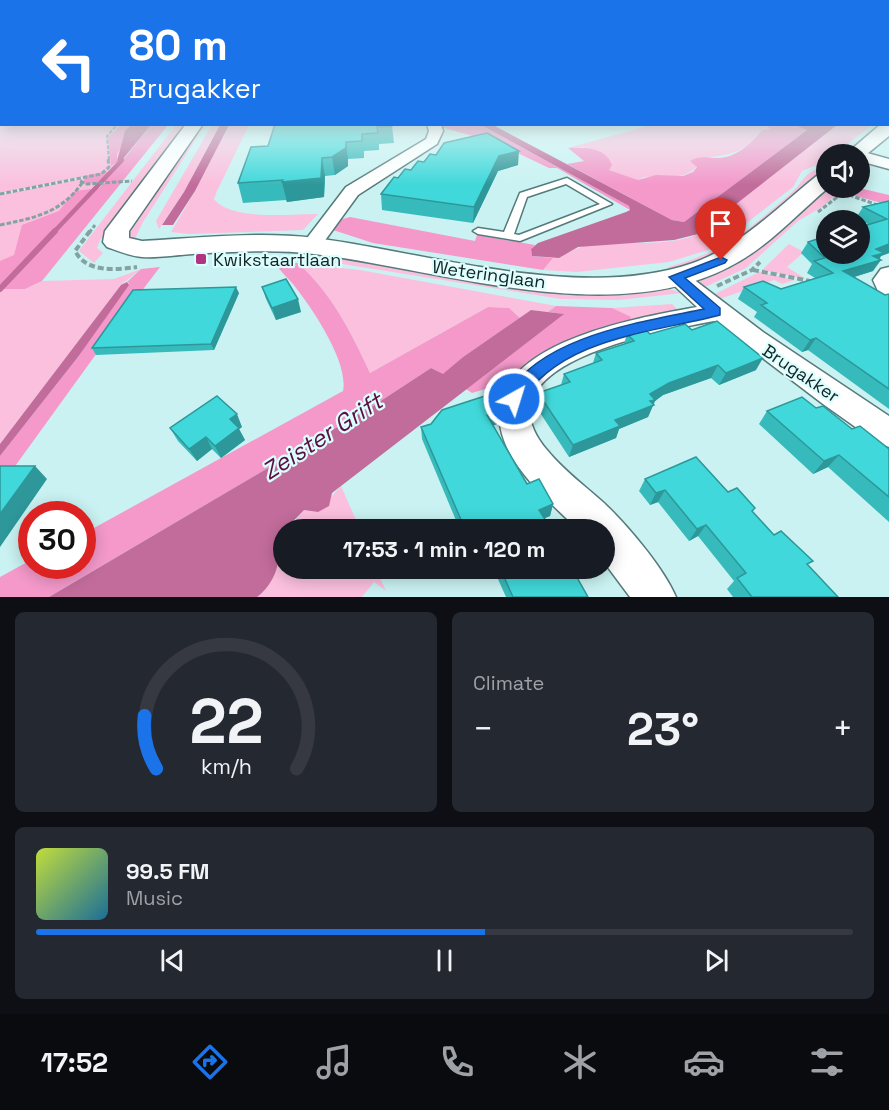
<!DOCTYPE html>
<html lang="en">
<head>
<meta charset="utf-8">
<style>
	body { margin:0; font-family:"Space Grotesk",sans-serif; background:#242831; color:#f1f3f6; height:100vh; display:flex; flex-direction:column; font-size:22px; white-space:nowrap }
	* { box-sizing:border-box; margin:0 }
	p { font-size:20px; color:#9ea1a6 }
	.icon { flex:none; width:33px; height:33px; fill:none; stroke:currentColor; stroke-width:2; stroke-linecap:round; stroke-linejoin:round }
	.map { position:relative; height:597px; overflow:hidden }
	.sheet { display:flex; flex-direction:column; gap:15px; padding:15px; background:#0d0f14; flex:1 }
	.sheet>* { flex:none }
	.banner { position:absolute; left:0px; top:0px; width:890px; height:126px; box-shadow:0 3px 15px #0003; background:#1a73e8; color:#fff; overflow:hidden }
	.buttons { position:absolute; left:816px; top:144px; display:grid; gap:12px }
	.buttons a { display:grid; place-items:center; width:54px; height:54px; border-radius:50%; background:#171b24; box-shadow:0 3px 15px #0003; font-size:30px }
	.speed { position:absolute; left:18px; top:501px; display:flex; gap:12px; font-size:30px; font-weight:700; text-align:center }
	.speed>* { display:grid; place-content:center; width:78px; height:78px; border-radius:50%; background:#171b24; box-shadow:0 3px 15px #0003; line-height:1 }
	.speed .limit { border:9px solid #d22; background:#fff; color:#111 }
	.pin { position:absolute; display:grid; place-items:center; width:51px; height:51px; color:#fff; margin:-62px -26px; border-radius:50% 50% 50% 0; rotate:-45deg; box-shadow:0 0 6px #0007 }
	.pin .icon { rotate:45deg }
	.me { position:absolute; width:66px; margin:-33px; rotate:39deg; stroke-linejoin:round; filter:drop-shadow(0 0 4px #0008) }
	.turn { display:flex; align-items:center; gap:21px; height:126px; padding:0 30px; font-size:27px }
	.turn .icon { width:78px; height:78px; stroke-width:2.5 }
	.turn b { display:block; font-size:42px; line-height:51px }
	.big { font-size:45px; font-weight:800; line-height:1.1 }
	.sheet .widget { flex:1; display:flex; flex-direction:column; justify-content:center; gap:9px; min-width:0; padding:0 21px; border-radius:9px; background:#242831 }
	.sheet .dial { align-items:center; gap:0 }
	.dial svg { height:156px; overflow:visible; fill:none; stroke:#363941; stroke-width:7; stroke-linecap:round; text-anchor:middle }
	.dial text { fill:#f1f3f6; stroke:none }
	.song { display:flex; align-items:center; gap:18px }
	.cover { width:72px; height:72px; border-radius:9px; background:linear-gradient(135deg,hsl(70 70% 55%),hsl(200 70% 35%)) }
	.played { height:6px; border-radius:3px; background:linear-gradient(90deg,#1a73e8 55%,#363941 55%) }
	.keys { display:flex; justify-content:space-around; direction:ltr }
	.heat { display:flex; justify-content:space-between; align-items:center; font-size:33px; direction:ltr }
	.sheet .tiles { flex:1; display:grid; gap:15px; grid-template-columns:1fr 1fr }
	.widget:last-child { grid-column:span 2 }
	.trip { position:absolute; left:273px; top:519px; width:342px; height:60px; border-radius:30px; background:#171b24; box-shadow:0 3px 15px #0003; font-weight:800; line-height:60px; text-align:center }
	.menu { display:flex; height:96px; justify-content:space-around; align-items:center; background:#090b0e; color:#9ea1a6 }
	.menu .icon { width:42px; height:42px }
	.menu .selected { color:#1a73e8 }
	.menu b { font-size:27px; color:#f1f3f6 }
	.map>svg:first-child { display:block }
</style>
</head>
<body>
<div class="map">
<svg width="889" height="597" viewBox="0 0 889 597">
	<rect width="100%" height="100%" fill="#caf2f2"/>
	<g fill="#fbc0de">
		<path d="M0,101l2,23 130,1 -15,36 5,-1 -7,10 -115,23z"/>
		<path d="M766,124l5,5 -9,1c-23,30 -40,23 -72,31l7,5c-11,15 -37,10 -53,11l-6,3 -30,-10 -24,-23 -16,1 83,-23z"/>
		<path d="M176,125h9l-48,71 -37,44 -3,8 6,5 -9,10 -15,-12 2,-3z"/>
		<path d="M197,125h8l-62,97 -9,19 -8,-4v-4z"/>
		<path d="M212,125h8l-36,67 -25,37 -3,-8z"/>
		<path d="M229,125h20l-32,66 -3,8c16,22 78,15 104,15l-15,16 -114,4 -18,-2 24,-41z"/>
		<path d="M837,125h35l-38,29h-8v7l-24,10 -9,16 -67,52 -18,11 -39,12 -92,10 -34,-2 10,-12c7,0 24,-12 38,-13 32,-4 79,2 107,-11z"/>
		<path d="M826,165v5l-82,67 -38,22 -35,11 -3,-3c57,-16 76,-34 120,-71 19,-16 11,-21 38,-31z"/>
		<path d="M110,173l-110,111v-89z"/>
		<path d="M829,188h16l-23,19 -24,14 -52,47 -45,21 -2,-11 104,-73h6z"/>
		<path d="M789,244l15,8 -17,15 19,12 -44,-9z"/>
		<path d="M311,252l200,32 151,3 21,6 -64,7 -58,-1 -250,-40z"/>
		<path d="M298,263l62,7 196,36 -8,6 -17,-2 -11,8 -11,-10 -21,-1 -118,66c-19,-41 -38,-79 -72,-110z"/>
		<path d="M141,269l-20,16 -121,159v-152l3,-3h22l17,-8 72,-2z"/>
		<path d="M759,272l36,8 -13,4 -8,-4 -57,20 -6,-4z"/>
		<path d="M672,304l9,9 -55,10 -14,-15z"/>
		<path d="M341,486l19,43 -73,1 17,-20 14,2z"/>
		<path d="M283,532l1,36 92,1 10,22 -12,-9 -12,15h-105c17,-12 21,-36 17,-54z"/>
	</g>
	<g fill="#f499ca">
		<path d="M121,125h11l-15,29v7l4,-1 -10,6 -3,-29z"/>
		<path d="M151,125h17l-126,156 -17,8h-22l-3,3v-31l14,-6 8,-30 37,-14 16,-20 24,-3 6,-6 -21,2v-8l31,-6z"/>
		<path d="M442,125h39l148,81 1,4 -73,-42h-8l-55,-26 -50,-14z"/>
		<path d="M766,125h28l13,5 -123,92 -12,-2 -105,-56 17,-3 -16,-13c16,-1 38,-1 44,17l-3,5 29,10 18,-5 27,1 10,-4 4,-5 -7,-6c9,-6 18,-3 28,-3 18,0 34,-15 44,-28l9,-1z"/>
		<path d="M859,188l30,7v10l-37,-10z"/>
		<path d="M350,217l125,24 2,-6 58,10 -4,4 1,7 21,2 -10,12 -170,-27 -40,-13 6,-10z"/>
		<path d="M275,263h23c34,31 53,69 72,110l118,-66 21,1 11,10 -57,39 -20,18 -12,-7 -58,38 -324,191h-49v-20l31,-17 1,6h50l1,-32 260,-143c6,-29 -31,-83 -50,-107 -6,-7 -13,-13 -18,-21z"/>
		<path d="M160,267l-19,25 -141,195v-31l78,-99 51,-74 -2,-1 14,-13z"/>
		<path d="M556,306l56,2 19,9 -1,4 -122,69 -13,-4 -23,7 -6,-4 97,-75 -15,-2z"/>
	</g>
	<g fill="#c26c9b">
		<path d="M132,124l19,1 -29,35 -5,1 8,-30z"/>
		<path d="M813,124l24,1 -139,109 -24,6 -96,7 -19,11 -27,-2 -1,-7 7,-6 88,-31 4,-2 -1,-4 -148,-81h12l179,95 12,2 123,-92 -13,-5z"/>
		<path d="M220,125h9l-34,66 -22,34h-11l22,-33z"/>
		<path d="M127,282l2,3 -51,72 -78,99v-12l121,-159z"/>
		<path d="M531,310l33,4 -223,172 -9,7 -3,13 -11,6 -14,-2 -29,30c-1,6 2,12 3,19 0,14 -10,30 -21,38h-208l324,-191 58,-38 12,6 20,-17z"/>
	</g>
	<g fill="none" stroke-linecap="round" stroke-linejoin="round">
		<path stroke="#c26c9b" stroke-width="4.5" d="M53,233l69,-73"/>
		<path stroke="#c26c9b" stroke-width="6" d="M0,289l55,-58"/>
		<g stroke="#557a7a" stroke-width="3">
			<path id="service" d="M567,178l45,26 -92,37 -42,-7 -5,-3 5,-3 26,4 16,-39zM566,184l34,20 -81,31 -5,-1 13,-37z"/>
		</g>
		<g stroke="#557a7a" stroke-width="3">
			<g id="minor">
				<path d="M427,124h14l2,7 -6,13 -79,51 -40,55h-14l-3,-4 45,-59 80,-48 3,-8z"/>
				<path d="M860,151l29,8v10l-29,-8v-7h-7z"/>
				<path d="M889,267v34l-8,-3 -8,-18 8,-11z"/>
				<path d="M676,270l8,2 79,60 126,84v31l-11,-4 -55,-39 -109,-83c-53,10 -241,42 -167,129 16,20 38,36 57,53 24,23 59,64 72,94h-46l-26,-35v-32h-26c-27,-28 -65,-57 -76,-96 -25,-90 135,-116 195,-127l-32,-30 3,-5z"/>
			</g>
		</g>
		<g stroke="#557a7a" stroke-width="3">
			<g id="tertiary">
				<path d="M889,122v14l-27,22 -2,1v-5h-14l35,-30h7z"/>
				<path d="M186,124h17l-74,107v7l13,3c58,-3 116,-10 173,-3 115,15 266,64 378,25 48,-17 87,-58 126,-89l7,-2 2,16c-32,27 -61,60 -99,79 -118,62 -290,2 -415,-13 -40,-5 -82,-2 -122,0 -16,1 -34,4 -50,3 -12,-1 -24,-6 -35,-10l-4,-5 2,-11z"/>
			</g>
		</g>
		<path stroke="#83a2a2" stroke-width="2" stroke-dasharray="4 1.5" stroke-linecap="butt" d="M109,160l-2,-24 11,-12"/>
		<g stroke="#83a2a2" stroke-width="3" stroke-dasharray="4.5 2" stroke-linecap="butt">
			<path d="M80,181l7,3 45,-3"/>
			<path d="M843,193l46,16"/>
			<path d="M0,194l101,-20 8,-7 -1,-9"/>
			<path d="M818,212l31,-24"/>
			<path d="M0,225c34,-7 61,-12 82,-42"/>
			<path d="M89,233l6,-8"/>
		</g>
		<g stroke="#83a2a2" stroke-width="4" stroke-dasharray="6 3" stroke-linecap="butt">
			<path d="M90,231l-15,20c12,22 40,19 62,16"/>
			<path d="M753,270l57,11"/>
			<path d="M717,286l35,-16 8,-8"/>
		</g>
		<use href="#service" fill="#fff" fill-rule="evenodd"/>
		<use href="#minor" fill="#fff" fill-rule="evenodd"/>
		<use href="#tertiary" fill="#fff" fill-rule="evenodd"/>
	</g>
	<g fill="#37babb">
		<path d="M275,124l117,2 2,17 -15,1v6l-15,1v7l-16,1v7l-13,9 -10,1 -1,21 -37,5 -1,-2 -43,3 -5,-20 30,-37z"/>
		<path d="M424,162l94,3 -20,6 -25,52 -91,-13 -1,-16 17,-16z"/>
		<path d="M889,201v52l-8,3 -8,15 -19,6 31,18 4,-1v115l-81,-59 -6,2 -48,-35 3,-5 -19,-13 6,-12 37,2 34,-11 -8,-5 5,-9 -11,-11 7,-11 60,-18 -12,-6 7,-11z"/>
		<path d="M262,287l39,25 -25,8 -10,-21z"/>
		<path d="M239,293l-25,57 -118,5 -4,-7z"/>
		<path d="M692,330l64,40 -37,15 -8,-7 -48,17 -8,6 -7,16 -29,12 -3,9 -47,19 -34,-52 3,-12 23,-8 3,-11 29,-11 3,-10 28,-9 3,-10h23z"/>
		<path d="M816,408l73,41v73l-61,-55 -15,7 -54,-50 8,-13z"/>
		<path d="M498,412l-1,12 -4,1 34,59 26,20 -3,12 -6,2 8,12h-92l-38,-91 -1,-12 10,-3z"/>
		<path d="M242,427l-3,2 6,11 -24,18 -9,-9 -15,12 -19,-20 -8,-13z"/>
		<path d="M645,479l83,13 27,16 -3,3 22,24 34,30 30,32h-105l-6,-8 7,-8 -36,-45 -9,5 -31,-39 -8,3 -11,-14z"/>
		<path d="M493,568h104l-19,10 10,19h-82z"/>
	</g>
	<g fill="#2d9799">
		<path d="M346,142l2,17v7l-13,9 -3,-18z"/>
		<path d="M519,151l-1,14 -20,6 -25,52 1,-16 25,-51z"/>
		<path d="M322,158l3,18 -1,21 -37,5 -5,-20z"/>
		<path d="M889,244v9l-8,3 -3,5 3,-1 -8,11 -38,12 8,-12 33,-22z"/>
		<path d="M236,287l3,6 -25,57 -3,-6z"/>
		<path d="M298,299l3,13 -25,8 -4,-12z"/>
		<path d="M816,338l-8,12 -6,2 8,-12z"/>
		<path d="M763,358l-7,12 -37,15 7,-12z"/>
		<path d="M718,365l-7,13 -48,17 -8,6 -7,16 -29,12 -3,9 -47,19 4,-12 77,-51 19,-11z"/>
		<path d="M498,412l-1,12 -11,4 1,-13z"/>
		<path d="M237,414l5,13 -3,2 6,11 -24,18 -6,-12 15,-27z"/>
		<path d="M206,437l6,12 -15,12 -8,-12z"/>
		<path d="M839,455l-11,12 -15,7 11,-13z"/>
		<path d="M35,466l12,13 -47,68v-33z"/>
		<path d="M665,490l-7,12 -8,3 6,-12z"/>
		<path d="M553,504l-3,12 -14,6 3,-12z"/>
		<path d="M478,523l-1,7h-12v-1z"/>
		<path d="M706,525l-8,11 -9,5 8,-12z"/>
		<path d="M581,568h16l-27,14 4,-10z"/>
	</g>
	<g fill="#40d8da" stroke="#2d9799" stroke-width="1.5">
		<path d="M275,124h117v2l-15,1 1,6 -16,1v7l-16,1v6l-14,9 -10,1 -1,20 -39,4 1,-2 -45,3 13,-36 17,-1z"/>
		<path d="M487,133l32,18 -20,5 -25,51 -93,-13 13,-17 4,1 7,-9 6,1 7,-9 6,1 6,-8 6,1 8,-12z"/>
		<path d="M889,201v43l-13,5 8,4 -11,3 8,4 -38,11 42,24 4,-1v95l-73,-51 -6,2 -49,-35 6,-2 -23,-16 19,-6 18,8 52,-16 -19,-12 11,-3 -17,-16 18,-6v18h34v-27l27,-8 -24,-12z"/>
		<path d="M286,279l12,20 -26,9 -10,-21z"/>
		<path d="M236,287l-25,57 -119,4 41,-58z"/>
		<path d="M717,321l46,37 -37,15 -8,-8 -49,18 -19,11 5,6 -5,1 4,4 -39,15 5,6 -47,19 -35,-52 32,-11 -6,-8 38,-14 -6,-7 38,-12 -7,-7 17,-6 6,6 35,-10 7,6z"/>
		<path d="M488,395l10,17 -11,3 40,69 12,-5 14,25 -14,6 13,20h-71l-3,-7 -13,6 -44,-102 10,-3 11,-14z"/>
		<path d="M217,396l20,18 -7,5 9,9 -24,18 -9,-9 -17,12 -19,-21z"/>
		<path d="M802,397l14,11 7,-2 29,23 8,-3 29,23v48l-50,-42 -15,6 -57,-50z"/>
		<path d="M696,457l32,35 9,-4 18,20 -3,3 22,24 7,-4 32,30 -6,3 31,33h-86l-15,-19 9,-5 -40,-48 -9,4 -32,-39 -9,3 -11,-14z"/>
		<path d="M0,466h35l-35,48z"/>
		<path d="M500,568h81l-7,4 14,25h-75z"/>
	</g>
	<linearGradient id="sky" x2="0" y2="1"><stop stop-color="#9997c9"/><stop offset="0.55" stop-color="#e7f9f9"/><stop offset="1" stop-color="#e7f9f9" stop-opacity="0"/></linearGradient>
	<rect width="889" height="185" fill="url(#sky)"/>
	<path fill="#1a73e8" stroke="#114b97" stroke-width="1.5" d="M721,257l6,3 -2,3 -40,15 35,30v7c-67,18 -161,22 -200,89h-12l-3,-5c32,-63 137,-77 199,-90l-35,-32z"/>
	<rect fill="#b13381" stroke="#ddfefe" stroke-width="2" x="195" y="253" width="12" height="12" rx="3"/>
	<g text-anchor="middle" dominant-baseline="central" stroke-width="4.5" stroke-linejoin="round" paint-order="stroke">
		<g font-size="18" fill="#142323" stroke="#ddfefe" text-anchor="start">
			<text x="213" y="259">Kwikstaartlaan</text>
		</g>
		<g font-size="18" fill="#142323" stroke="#ddfefe">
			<text transform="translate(489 274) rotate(8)">Weteringlaan</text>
			<text transform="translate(801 373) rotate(34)">Brugakker</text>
		</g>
		<g font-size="24" font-style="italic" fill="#5d0e41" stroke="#ddfefe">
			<text transform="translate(322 436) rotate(-33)">Zeister Grift</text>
		</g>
	</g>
</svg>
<div class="buttons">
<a><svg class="icon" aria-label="sound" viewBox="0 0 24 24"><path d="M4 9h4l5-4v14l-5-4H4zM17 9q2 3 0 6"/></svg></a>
<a><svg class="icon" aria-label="layers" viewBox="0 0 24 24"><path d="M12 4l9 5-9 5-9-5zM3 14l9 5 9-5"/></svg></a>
</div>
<div class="speed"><div class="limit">30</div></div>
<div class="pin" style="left:721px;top:260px;background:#d93025"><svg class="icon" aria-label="arrive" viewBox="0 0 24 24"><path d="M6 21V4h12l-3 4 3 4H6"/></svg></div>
<svg class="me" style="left:514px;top:399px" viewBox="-20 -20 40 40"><circle r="17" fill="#1a73e8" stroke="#fff" stroke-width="3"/><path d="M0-11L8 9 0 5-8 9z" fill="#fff"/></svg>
<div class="trip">17:53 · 1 min · 120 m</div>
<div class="banner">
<div class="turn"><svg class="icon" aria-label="left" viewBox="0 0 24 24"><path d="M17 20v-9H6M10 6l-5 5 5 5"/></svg><div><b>80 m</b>Brugakker</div></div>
</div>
</div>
<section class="sheet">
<div class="tiles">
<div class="widget dial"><svg viewBox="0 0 100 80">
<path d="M14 69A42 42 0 1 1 86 69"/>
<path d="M14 69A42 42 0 0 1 8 42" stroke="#1a73e8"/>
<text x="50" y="56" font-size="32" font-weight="700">22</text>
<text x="50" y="72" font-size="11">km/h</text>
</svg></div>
<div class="widget"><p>Climate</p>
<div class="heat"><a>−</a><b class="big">23°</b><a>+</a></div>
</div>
<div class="widget">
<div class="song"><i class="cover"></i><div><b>99.5 FM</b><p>Music</p></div></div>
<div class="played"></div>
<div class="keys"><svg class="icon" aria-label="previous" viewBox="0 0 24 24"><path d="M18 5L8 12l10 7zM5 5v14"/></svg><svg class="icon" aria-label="pause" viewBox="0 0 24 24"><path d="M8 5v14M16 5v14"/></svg><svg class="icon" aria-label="next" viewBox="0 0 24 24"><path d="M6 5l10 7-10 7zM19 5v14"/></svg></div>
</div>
</div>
</section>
<nav class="menu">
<b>17:52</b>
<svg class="icon selected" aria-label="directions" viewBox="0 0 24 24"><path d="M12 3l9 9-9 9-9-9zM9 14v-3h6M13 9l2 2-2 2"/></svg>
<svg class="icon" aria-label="music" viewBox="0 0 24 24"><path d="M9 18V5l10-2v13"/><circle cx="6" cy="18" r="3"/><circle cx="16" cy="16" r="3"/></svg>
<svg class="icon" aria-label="phone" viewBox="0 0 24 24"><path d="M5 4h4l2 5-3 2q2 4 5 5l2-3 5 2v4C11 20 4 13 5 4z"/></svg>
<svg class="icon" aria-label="climate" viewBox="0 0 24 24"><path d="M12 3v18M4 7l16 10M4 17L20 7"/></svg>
<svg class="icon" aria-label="car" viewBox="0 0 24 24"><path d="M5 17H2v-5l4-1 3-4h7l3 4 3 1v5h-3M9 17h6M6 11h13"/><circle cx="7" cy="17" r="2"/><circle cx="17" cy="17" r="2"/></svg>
<svg class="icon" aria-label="filters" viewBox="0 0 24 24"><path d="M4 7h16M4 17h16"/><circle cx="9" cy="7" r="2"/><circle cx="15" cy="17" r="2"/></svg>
</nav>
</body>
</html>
